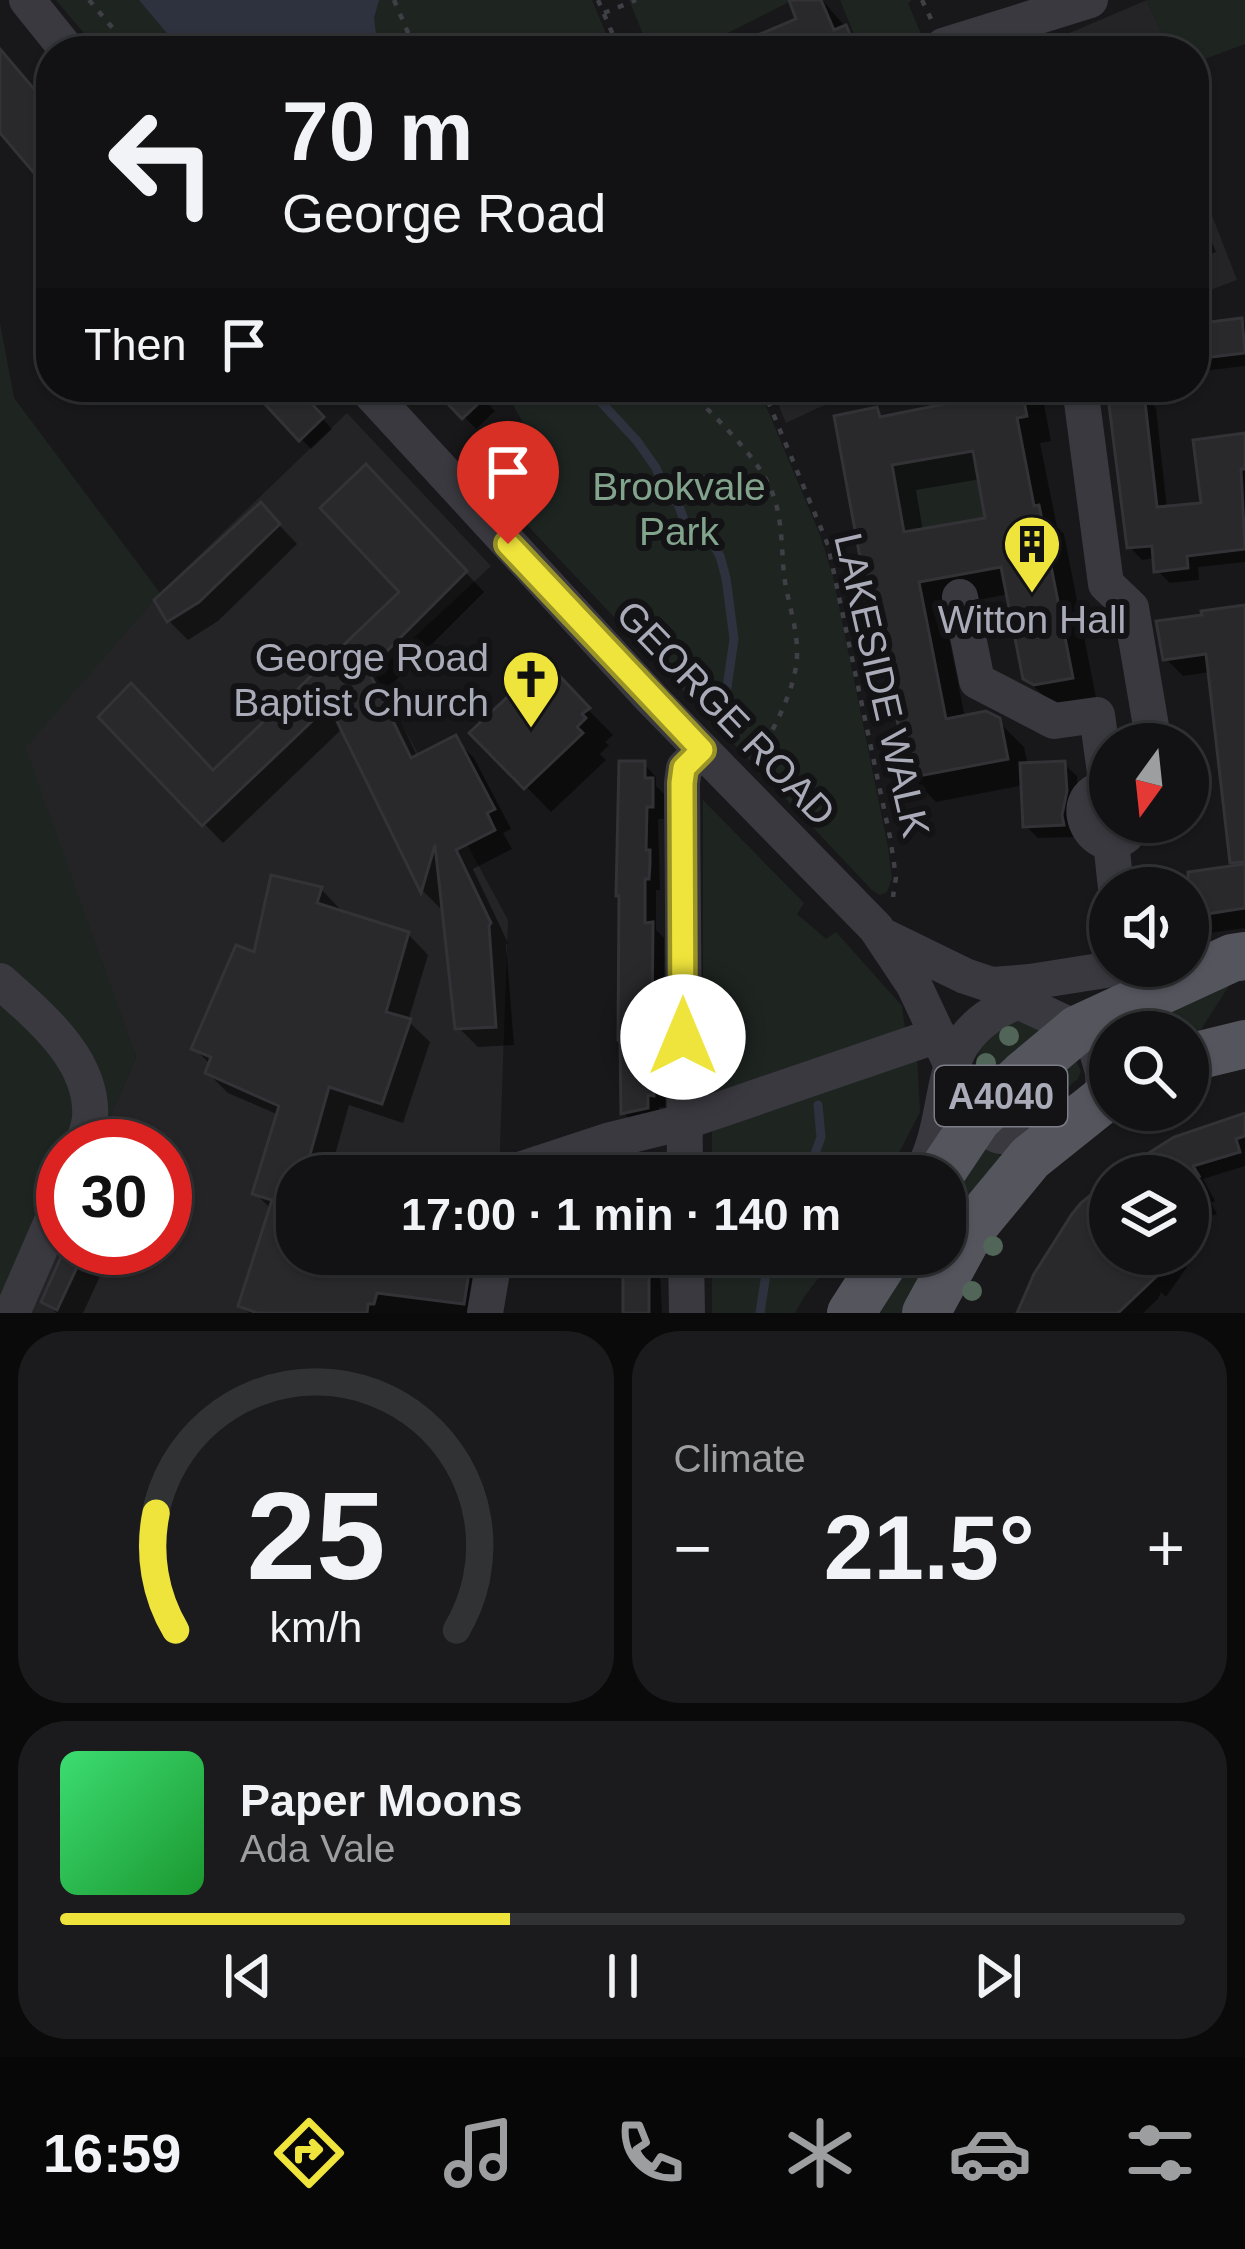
<!DOCTYPE html>
<html lang="en">
<head>
<meta charset="utf-8">
<style>
	body { margin:0; font-family:Arial,sans-serif; background:#1b1b1d; color:#f1f3f6; height:100vh; display:flex; flex-direction:column; font-size:45px; white-space:nowrap }
	* { box-sizing:border-box; margin:0 }
	p { font-size:39px; color:#9c9ea0 }
	.icon { flex:none; width:66px; height:66px; fill:none; stroke:currentColor; stroke-width:2; stroke-linecap:round; stroke-linejoin:round }
	.map { position:relative; height:1313px; overflow:hidden }
	.side { display:flex; flex-direction:column; gap:18px; padding:18px; background:#0a0a0b; flex:1 }
	.side>* { flex:none }
	.guide { position:absolute; left:36px; top:36px; width:1173px; height:366px; border-radius:48px; box-shadow:0 3px 9px #0004,0 0 0 3px #313234; background:#121214; color:#f1f3f6; overflow:hidden }
	.needle { width:78px; rotate:195deg }
	.tools { position:absolute; left:1089px; top:723px; display:grid; gap:24px }
	.tools a { display:grid; place-items:center; width:120px; height:120px; border-radius:50%; background:#121214; box-shadow:0 3px 9px #0004,0 0 0 3px #313234; font-size:60px }
	.speed { position:absolute; left:36px; top:1119px; display:flex; gap:24px; font-size:60px; font-weight:700; text-align:center }
	.speed>* { display:grid; place-content:center; width:156px; height:156px; border-radius:50%; background:#121214; box-shadow:0 3px 9px #0004,0 0 0 3px #313234; line-height:1 }
	.speed .limit { border:18px solid #d22; background:#fff; color:#111 }
	.pin { position:absolute; display:grid; place-items:center; width:102px; height:102px; color:#fff; margin:-123px -51px; border-radius:50% 50% 50% 0; rotate:-45deg; box-shadow:0 0 12px #0007 }
	.pin .icon { rotate:45deg }
	.me { position:absolute; width:132px; margin:-66px; rotate:0deg; stroke-linejoin:round; filter:drop-shadow(0 0 9px #0008) }
	.turn { display:flex; align-items:center; gap:42px; height:252px; padding:0 48px; font-size:54px }
	.turn .icon { width:156px; height:156px; stroke-width:2.5 }
	.turn b { display:block; font-size:84px; line-height:102px }
	.then { display:flex; align-items:center; height:114px; padding:0 48px; background:#0003; gap:24px; font-size:45px }
	.big { font-size:90px; font-weight:600; line-height:1.1 }
	.side .card { flex:1; display:flex; flex-direction:column; justify-content:center; gap:18px; min-width:0; padding:0 42px; border-radius:48px; background:#1b1b1d }
	.side .dial { align-items:center; gap:0 }
	.dial svg { height:312px; overflow:visible; fill:none; stroke:#313234; stroke-width:7; stroke-linecap:round; text-anchor:middle }
	.dial text { fill:#f1f3f6; stroke:none }
	.song { display:flex; align-items:center; gap:36px }
	.cover { width:144px; height:144px; border-radius:18px; background:linear-gradient(135deg,hsl(140 70% 55%),hsl(130 70% 35%)) }
	.played { height:12px; border-radius:6px; background:linear-gradient(90deg,#efe43b 40%,#313234 40%) }
	.keys { display:flex; justify-content:space-around; direction:ltr }
	.heat { display:flex; justify-content:space-between; align-items:center; font-size:66px; direction:ltr }
	.side .tiles { flex:1; display:grid; gap:18px; grid-template-columns:1fr 1fr }
	.card:last-child { grid-column:span 2 }
	.trip { position:absolute; left:276px; top:1155px; width:690px; height:120px; border-radius:48px; background:#121214; box-shadow:0 3px 9px #0004,0 0 0 3px #313234; font-weight:600; line-height:120px; text-align:center }
	.dock { display:flex; height:192px; justify-content:space-around; align-items:center; background:#070708; color:#9c9ea0 }
	.dock .icon { width:84px; height:84px }
	.dock .current { color:#efe43b }
	.dock b { font-size:54px; color:#f1f3f6 }
	.map>svg:first-child { display:block }
</style>
</head>
<body>
<div class="map">
<svg width="1245" height="1313" viewBox="0 0 1245 1313">
	<rect width="100%" height="100%" fill="#18181a"/>
	<g fill="#242427">
		<path d="M1147,0l23,51h-129l-2,-5z"/>
		<path d="M1194,169l43,111 -43,16z"/>
		<path d="M771,387h116l-67,20 -34,16z"/>
		<path d="M347,413l144,153 -116,108 133,246 -9,256h-202v78h77l-6,59h-345l40,-91v26h102v-102h-68l39,-89 -111,-309 135,-155z"/>
	</g>
	<g fill="#1e2521">
		<path d="M56,0h536l21,51h-514z"/>
		<path d="M629,0h164l-101,51h-42z"/>
		<path d="M840,0h72l-4,3 20,48h-67z"/>
		<path d="M1147,0h98v44l-51,19v-12h-24z"/>
		<path d="M0,323l14,75 146,195 -134,155 110,309 -39,89h-34v76l-63,91z"/>
		<path d="M503,387h255l62,148 13,42 55,270 4,31 -5,14 -7,3 -8,-5 -362,-383 44,-31 -28,-35 -4,-20z"/>
		<path d="M973,451l12,67 -81,14 -12,-67z"/>
		<path d="M703,800l101,103 -7,11 29,25 10,-7 66,74 3,22 -193,68 -9,-10z"/>
		<path d="M1236,975l-38,59 -10,4v-6h-76z"/>
		<path d="M1009,1016l38,12 -57,60 -16,-11c2,-32 12,-40 35,-61z"/>
		<path d="M1073,1054l8,17 -3,8 -49,38 -26,3z"/>
		<path d="M917,1057l3,55 -33,64h-175v-44l43,-22z"/>
		<path d="M974,1139l32,20 -61,89v-62z"/>
		<path d="M712,1254h125l-33,43 -9,16h-83z"/>
		<path d="M902,1254h39l-40,59h-37z"/>
	</g>
	<path fill="#2e323e" d="M139,0h240l-5,18 4,33h-196z"/>
	<g fill="#0007" fill-rule="evenodd">
		<path d="M803,0h19l45,51h-160l-3,-5 24,-10 10,10 62,-26z"/>
		<path d="M1035,44l8,7h-31z"/>
		<path d="M1194,200l22,52 -21,8 12,29 -13,5z"/>
		<path d="M1241,321l4,3v42l-51,6v-45z"/>
		<path d="M252,387h40l40,42 -21,20z"/>
		<path d="M436,387h36l23,24 -19,18z"/>
		<path d="M977,387h49l18,17 7,37 -11,2 17,84 7,7 33,169 -45,1 -27,-26 -16,-84 -66,13 22,111 33,3 26,26 4,18 36,-1 13,12 1,29 -3,32 -37,1 -12,-12 -2,-41 -88,17 -25,-26 -37,-195 -6,-6 8,-164 9,8 93,-18zM981,479l8,41 -66,12 -7,-42z"/>
		<path d="M1143,396l13,12 11,101 38,-3 40,-70v126l-47,5 1,13 -29,3 -13,-13 -1,-12 -14,2 -12,-13z"/>
		<path d="M385,487l99,105 -98,98 32,68 37,-19 19,19 37,71 -8,4 9,16 -39,20 35,74 -2,2 8,100 -36,2 -20,-20 -14,-131 -4,12 -17,-17 -80,-163 -120,115 -121,-126 111,57 190,-182z"/>
		<path d="M261,506l36,38 -79,77 -30,19 -19,-19z"/>
		<path d="M1245,608v320l-57,8v-48h-30l-1,-8 77,-11 -23,-197 -28,4 -18,-18z"/>
		<path d="M552,673l61,62 -8,7 4,3 -9,9 6,6 -55,52 -77,-79z"/>
		<path d="M644,764l12,13v9l8,8v25h-6l2,71h-4v40l8,8v96h-6v40l8,8 -1,25h-6v13l-23,5 -12,-12z"/>
		<path d="M321,889l20,21 -1,4 68,20 20,21 -20,66 22,21 -27,81 -54,-18 -20,71h-32v78h212l-24,59h-236l-8,-8 31,-95 -16,-16 23,-79 -51,-22 -20,-20 3,-8 -16,-16 61,-93z"/>
		<path d="M1245,1116v50l-42,13 12,22 -4,2 6,11 -13,5 1,3 -11,6 1,3 -7,5v-60h-72z"/>
		<path d="M646,1158l8,4 12,14h-42z"/>
		<path d="M1110,1181v73h65l12,13 -21,30 -5,-5 -3,7 -15,14h-123z"/>
		<path d="M68,1248h45l-30,65h-27l-11,-12z"/>
		<path d="M623,1254h42v17h-5l2,42h-36z"/>
	</g>
	<g fill="none" stroke-linecap="round" stroke-linejoin="round">
		<g stroke="#2e323e" stroke-width="9">
			<path d="M587,387l50,54 19,27 9,21 13,15 8,21 26,18 8,13 6,22 8,61 -9,62"/>
			<path d="M807,1176l14,-39 -3,-32"/>
			<path d="M760,1313l9,-59"/>
		</g>
	</g>
	<g fill="#29282b" stroke="#333236" stroke-width="3" fill-rule="evenodd">
		<path d="M789,0h32l13,30 12,-5 11,26h-137l76,-32z"/>
		<path d="M0,49l51,60v84l-51,-60z"/>
		<path d="M1242,318l3,35 -51,6v-35z"/>
		<path d="M249,387h47l28,30 -25,24z"/>
		<path d="M432,387h64l-34,32z"/>
		<path d="M972,387h49l6,29 -10,2 17,88 5,-1 34,173 -39,7 -11,-6 -22,-112 -82,15 27,137 40,-8 14,7 8,41 -100,19 -38,-202h-5l-6,-24 -25,-136 43,-9 3,10 94,-19zM973,451l12,67 -81,14 -12,-67z"/>
		<path d="M1144,393l13,114 44,-4 -8,-63 52,-7v36h-4l4,80 -58,7 1,12 -34,4 -2,-26 -25,2 -19,-151z"/>
		<path d="M366,464l101,107 -99,99 43,88 45,-23 39,74 -8,4 8,17 -39,20 35,73 -2,3 7,101 -41,2 -20,-184 -14,48 -92,-188 -127,121 -104,-109 33,-34 82,87 186,-178 -79,-84z"/>
		<path d="M261,502l19,22 -81,78 -32,20 -13,-22z"/>
		<path d="M1245,605v257l-15,1 -24,-209 -43,6 -7,-39 46,-6 -1,-4z"/>
		<path d="M552,668l38,40 -8,6 4,4 -9,9 6,6 -59,56 -55,-56 65,-61 7,7z"/>
		<path d="M619,761h26v17h8v29h-6l-1,43h4v14l-1,15h-4v44l8,-1 -1,101h-5l-1,43 8,1v29l-6,-1v13l-27,6 -1,-74h-2l1,-144h-3z"/>
		<path d="M1065,761l2,30 -5,24 2,10 -41,2 -3,-64z"/>
		<path d="M1245,864v44l-57,9v-45z"/>
		<path d="M271,875l51,12 -5,16 92,29 -23,80 25,7 -29,85 -53,-17 -25,89h-7v78h175l-8,50 -87,-11 -3,11h-6l-1,9h-110l-19,-7 34,-106 -20,-6 27,-88 -74,-33 6,-16 -20,-8 45,-104 18,7z"/>
		<path d="M1245,1113v23l-9,3 4,13 -47,14 6,10h-87l62,-39z"/>
		<path d="M647,1154v22h-26v-15z"/>
		<path d="M1110,1179v75h70l-62,59h-101l17,-39 38,-60 9,-11z"/>
		<path d="M65,1248h21l-29,62 -16,-8z"/>
		<path d="M619,1254h30v59h-26v-37h-4z"/>
	</g>
	<g fill="none" stroke-linecap="round" stroke-linejoin="round">
		<g stroke="#3f3f46" stroke-width="4.5" stroke-dasharray="6 9" stroke-linecap="butt">
			<path d="M89,0l43,51"/>
			<path d="M394,0l22,51"/>
			<path d="M598,0l22,51"/>
			<path d="M922,0l9,19"/>
			<path d="M604,13l32,-13"/>
			<path d="M686,387c28,30 64,61 83,98 14,29 12,60 15,90 3,24 12,48 13,73 2,37 -23,79 -40,111"/>
			<path d="M762,387l66,158 62,292 6,40 -3,20"/>
		</g>
		<g stroke="#39393f" stroke-width="36">
			<path d="M27,0l41,51"/>
			<path d="M943,46l147,-46"/>
			<path d="M365,387l287,312 224,229 38,57 63,134c7,7 14,15 24,17 28,6 78,-26 103,-39l-1,-25 -8,-27 -17,-16 -60,-28 -26,-16 -27,-9 -82,-40"/>
			<path d="M1080,387l26,197 25,24 23,136"/>
			<path d="M960,597l17,84 77,40 43,-6 10,72"/>
			<path d="M1110,787c-57,7 -6,92 26,35"/>
			<path d="M1111,842l5,46"/>
			<path d="M0,981c40,36 94,79 90,137 -1,9 -5,19 -7,28"/>
			<path d="M992,985l38,-3 101,-16"/>
			<path d="M509,1176l1,-3 97,-32 77,-19 254,-87"/>
			<path d="M685,1176l-3,-393 2,-15 18,-18"/>
			<path d="M920,1176c40,-71 4,-136 98,-175"/>
			<path d="M686,1254l1,59"/>
			<path d="M12,1313l51,-117"/>
			<path d="M485,1313l10,-59"/>
		</g>
		<g stroke="#55555e" stroke-width="48">
			<path d="M1188,1058l57,-14"/>
			<path d="M939,1176l38,-57 46,-44 55,-46 154,-71 13,-2"/>
			<path d="M851,1313l38,-59"/>
			<path d="M926,1313l47,-86 57,-69 80,-64"/>
		</g>
	</g>
	<g fill="#526559">
		<circle cx="1009" cy="1036" r="10"/>
		<circle cx="986" cy="1063" r="10"/>
		<circle cx="993" cy="1246" r="10"/>
		<circle cx="972" cy="1291" r="10"/>
	</g>
	<g fill="none" stroke-linecap="round" stroke-linejoin="round">
		<g stroke="#9b9426" stroke-width="30">
			<path id="route" d="M508,544l194,206 -18,18 -2,15 1,254"/>
		</g>
		<use href="#route" stroke="#efe43b" stroke-width="21"/>
	</g>
	<defs>
		<g id="building-pin" transform="scale(3)"><path d="M0 17L-7.5 6A9.5 9.5 0 1 1 7.5 6Z" fill="#efe43b" stroke="#131315"/><path d="M-4-6H4V6H1V3H-1V6H-4ZM-2.5-4.3h1.7v1.8h-1.7ZM.8-4.3h1.7v1.8H.8ZM-2.5-1h1.7V.8h-1.7ZM.8-1h1.7V.8H.8Z" fill="#111"/></g>
		<g id="church-pin" transform="scale(3)"><path d="M0 17L-7.5 6A9.5 9.5 0 1 1 7.5 6Z" fill="#efe43b" stroke="#131315"/><path d="M-1.2-6h2.4v3.5h3.3v2.4h-3.3V6h-2.4V-.1h-3.3v-2.4h3.3Z" fill="#111"/></g>
	</defs>
	<g fill-rule="evenodd">
		<use href="#building-pin" x="1032" y="544"/>
		<use href="#church-pin" x="531" y="679"/>
	</g>
	<g text-anchor="middle" dominant-baseline="central" stroke-width="12" stroke-linejoin="round" paint-order="stroke">
		<rect fill="#131315" stroke="#7d7d88" stroke-width="3" x="935" y="1066" width="132" height="60" rx="9"/>
		<g font-size="36" font-weight="bold" fill="#aaabb9">
			<text x="1001" y="1096">A4040</text>
		</g>
		<g font-size="39" fill="#82a48d" stroke="#131315">
			<text x="679" y="486">Brookvale<tspan x="679" dy="45">Park</tspan></text>
		</g>
		<g font-size="39" fill="#aaabb9" stroke="#131315">
			<text x="1032" y="619">Witton Hall</text>
			<text x="489" y="657" text-anchor="end">George Road<tspan x="489" dy="45">Baptist Church</tspan></text>
		</g>
		<g font-size="39" fill="#aaabb9" stroke="#131315">
			<text transform="translate(882 685) rotate(77)">LAKESIDE WALK</text>
			<text transform="translate(726 713) rotate(46)">GEORGE ROAD</text>
		</g>
	</g>
</svg>
<div class="tools">
<a><svg class="needle" viewBox="-14 -14 28 28"><path d="M0-13l5 13h-10z" fill="#e53935"/><path d="M0 13l5-13h-10z" fill="#9c9ea0"/></svg></a>
<a><svg class="icon" aria-label="sound" viewBox="0 0 24 24"><path d="M4 9h4l5-4v14l-5-4H4zM17 9q2 3 0 6"/></svg></a>
<a><svg class="icon" aria-label="search" viewBox="0 0 24 24"><circle cx="10" cy="10" r="6"/><path d="M15 15l6 6"/></svg></a>
<a><svg class="icon" aria-label="layers" viewBox="0 0 24 24"><path d="M12 4l9 5-9 5-9-5zM3 14l9 5 9-5"/></svg></a>
</div>
<div class="speed"><div class="limit">30</div></div>
<div class="pin" style="left:508px;top:544px;background:#d93025"><svg class="icon" aria-label="arrive" viewBox="0 0 24 24"><path d="M6 21V4h12l-3 4 3 4H6"/></svg></div>
<svg class="me" style="left:683px;top:1037px" viewBox="-20 -20 40 40"><circle r="19" fill="#fff"/><path d="M0-13L10 11 0 6-10 11z" fill="#efe43b"/></svg>
<div class="trip">17:00 · 1 min · 140 m</div>
<div class="guide">
<div class="turn"><svg class="icon" aria-label="left" viewBox="0 0 24 24"><path d="M17 20v-9H6M10 6l-5 5 5 5"/></svg><div><b>70 m</b>George Road</div></div>
<div class="then">Then<svg class="icon" aria-label="arrive" viewBox="0 0 24 24"><path d="M6 21V4h12l-3 4 3 4H6"/></svg></div>
</div>
</div>
<section class="side">
<div class="tiles">
<div class="card dial"><svg viewBox="0 0 100 80">
<path d="M14 69A42 42 0 1 1 86 69"/>
<path d="M14 69A42 42 0 0 1 9 39" stroke="#efe43b"/>
<text x="50" y="56" font-size="32" font-weight="700">25</text>
<text x="50" y="72" font-size="11">km/h</text>
</svg></div>
<div class="card"><p>Climate</p>
<div class="heat"><a>−</a><b class="big">21.5°</b><a>+</a></div>
</div>
<div class="card">
<div class="song"><i class="cover"></i><div><b>Paper Moons</b><p>Ada Vale</p></div></div>
<div class="played"></div>
<div class="keys"><svg class="icon" aria-label="previous" viewBox="0 0 24 24"><path d="M18 5L8 12l10 7zM5 5v14"/></svg><svg class="icon" aria-label="pause" viewBox="0 0 24 24"><path d="M8 5v14M16 5v14"/></svg><svg class="icon" aria-label="next" viewBox="0 0 24 24"><path d="M6 5l10 7-10 7zM19 5v14"/></svg></div>
</div>
</div>
</section>
<nav class="dock">
<b>16:59</b>
<svg class="icon current" aria-label="directions" viewBox="0 0 24 24"><path d="M12 3l9 9-9 9-9-9zM9 14v-3h6M13 9l2 2-2 2"/></svg>
<svg class="icon" aria-label="music" viewBox="0 0 24 24"><path d="M9 18V5l10-2v13"/><circle cx="6" cy="18" r="3"/><circle cx="16" cy="16" r="3"/></svg>
<svg class="icon" aria-label="phone" viewBox="0 0 24 24"><path d="M5 4h4l2 5-3 2q2 4 5 5l2-3 5 2v4C11 20 4 13 5 4z"/></svg>
<svg class="icon" aria-label="climate" viewBox="0 0 24 24"><path d="M12 3v18M4 7l16 10M4 17L20 7"/></svg>
<svg class="icon" aria-label="car" viewBox="0 0 24 24"><path d="M5 17H2v-5l4-1 3-4h7l3 4 3 1v5h-3M9 17h6M6 11h13"/><circle cx="7" cy="17" r="2"/><circle cx="17" cy="17" r="2"/></svg>
<svg class="icon" aria-label="filters" viewBox="0 0 24 24"><path d="M4 7h16M4 17h16"/><circle cx="9" cy="7" r="2"/><circle cx="15" cy="17" r="2"/></svg>
</nav>
</body>
</html>
